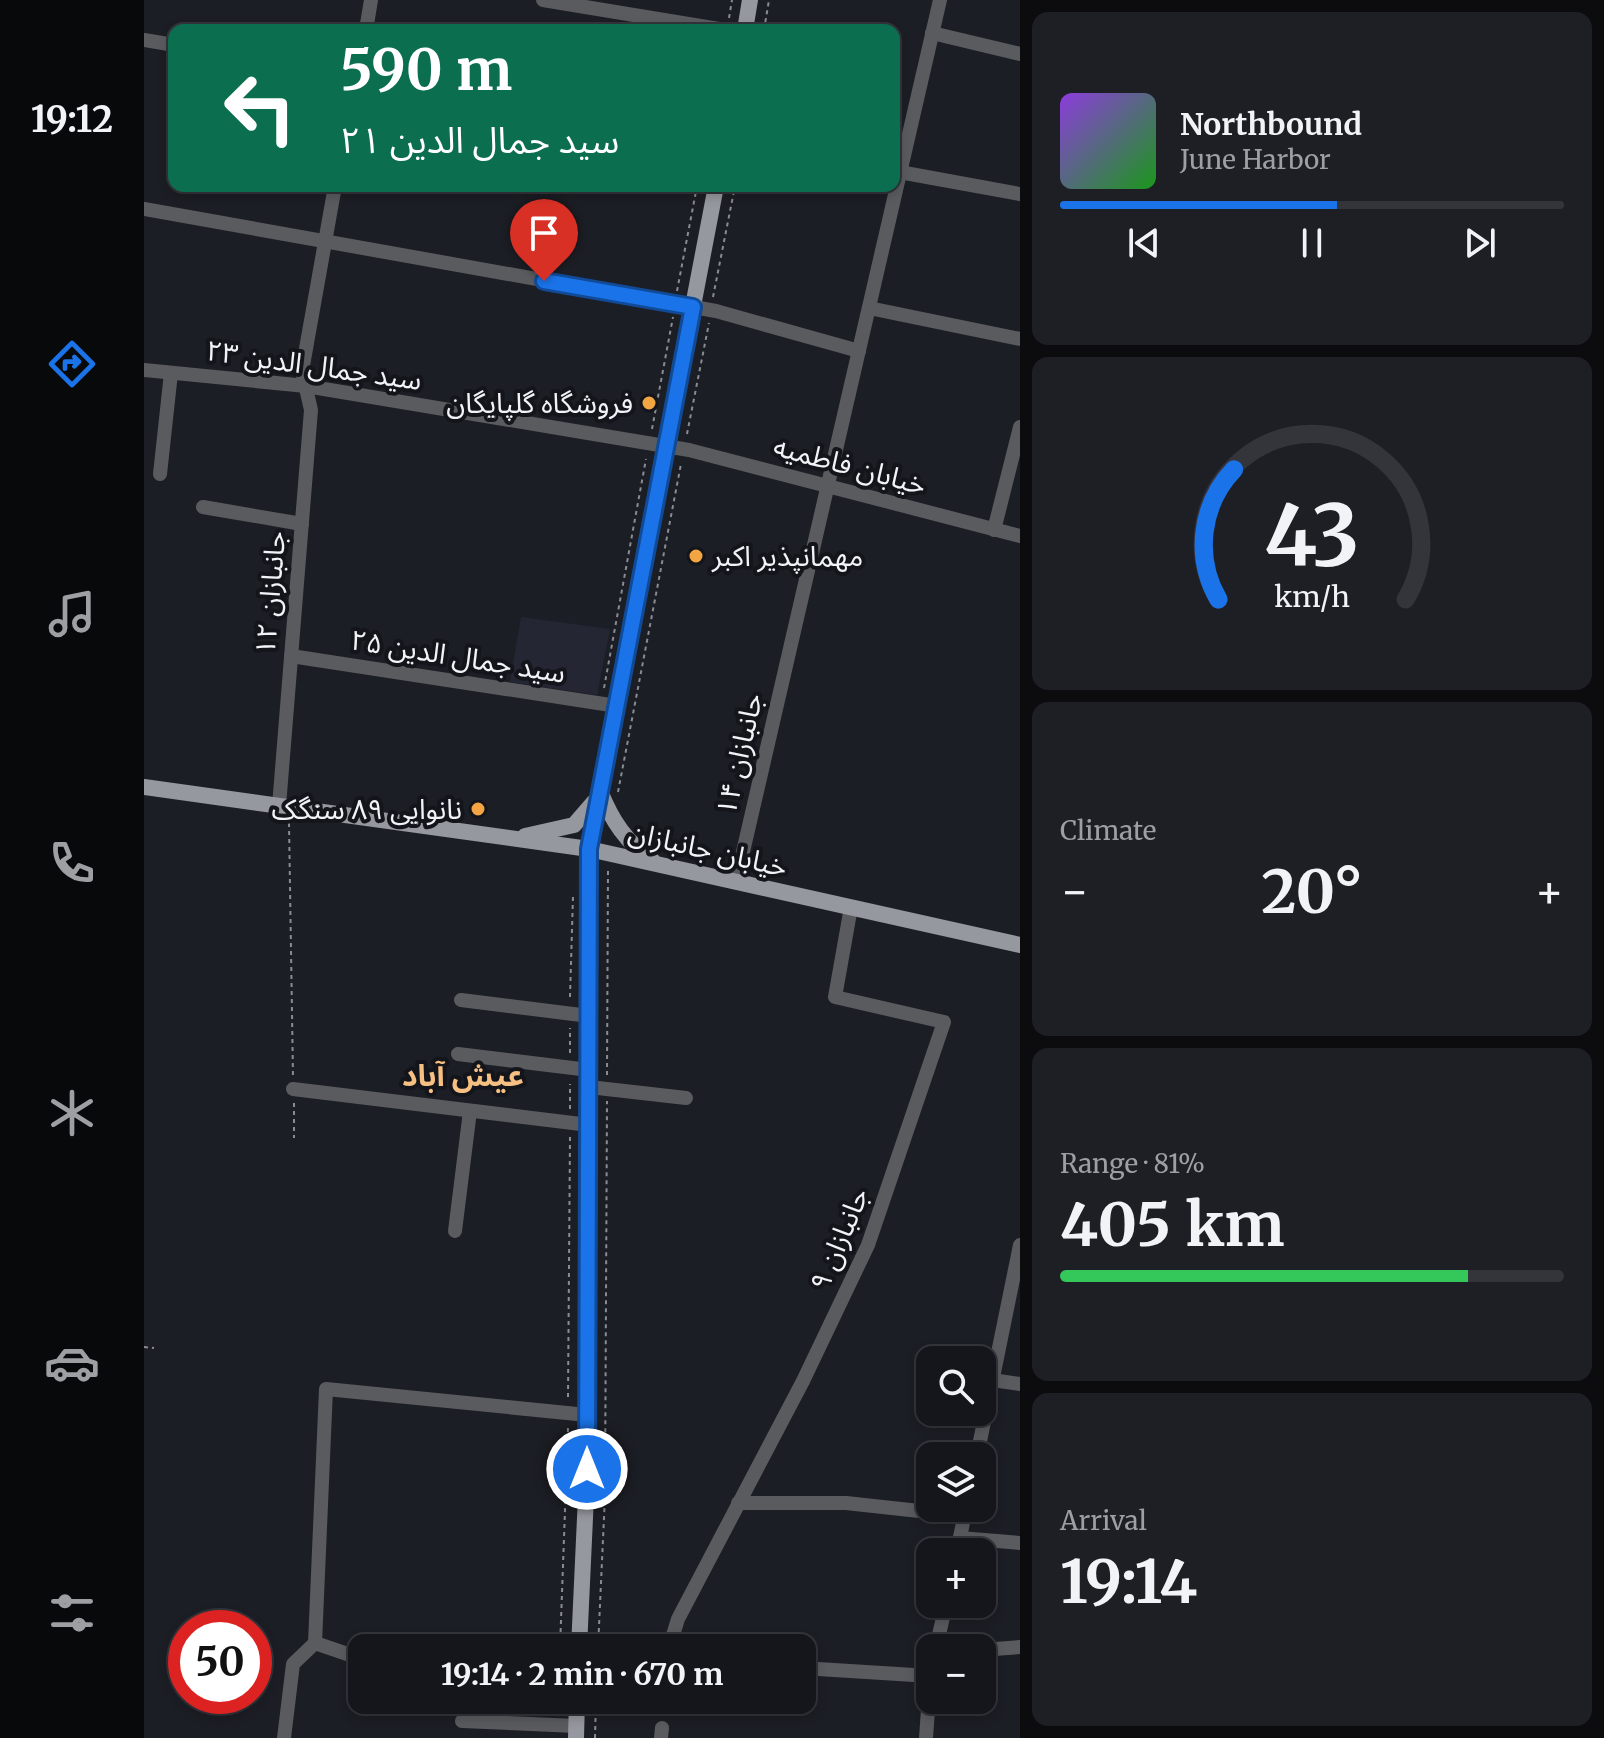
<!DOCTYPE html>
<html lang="en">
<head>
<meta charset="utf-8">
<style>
	body { margin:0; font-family:Merriweather,"Noto Sans Arabic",serif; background:#1e1f25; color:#f1f3f6; height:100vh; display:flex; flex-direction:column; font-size:30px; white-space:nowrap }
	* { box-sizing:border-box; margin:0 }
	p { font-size:26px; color:#9d9fa3 }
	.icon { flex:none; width:44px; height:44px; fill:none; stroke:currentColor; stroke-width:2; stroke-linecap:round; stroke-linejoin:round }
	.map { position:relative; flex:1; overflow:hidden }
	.sheet { display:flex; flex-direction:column; gap:12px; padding:12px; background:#0c0c0f; width:584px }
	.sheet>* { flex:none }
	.guide { position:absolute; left:24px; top:24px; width:732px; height:168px; border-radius:16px; box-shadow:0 4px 12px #0003,0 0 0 2px #34353b; background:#0b6e4f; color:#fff; overflow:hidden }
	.tools { position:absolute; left:772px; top:1346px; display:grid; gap:16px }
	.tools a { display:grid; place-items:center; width:80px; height:80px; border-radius:16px; background:#15161c; box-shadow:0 4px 12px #0003,0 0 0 2px #34353b; font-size:40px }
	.speed { position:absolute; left:24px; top:1610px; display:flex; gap:16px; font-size:40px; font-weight:700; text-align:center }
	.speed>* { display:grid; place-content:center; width:104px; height:104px; border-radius:50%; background:#15161c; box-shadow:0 4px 12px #0003,0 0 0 2px #34353b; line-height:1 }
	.speed .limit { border:12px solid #d22; background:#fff; color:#111 }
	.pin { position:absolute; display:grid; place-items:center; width:68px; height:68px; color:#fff; margin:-82px -34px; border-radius:50% 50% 50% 0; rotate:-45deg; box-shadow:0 0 8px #0007 }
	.pin .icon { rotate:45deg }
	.me { position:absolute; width:88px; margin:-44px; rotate:0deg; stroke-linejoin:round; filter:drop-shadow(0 0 6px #0008) }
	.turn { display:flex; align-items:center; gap:28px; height:168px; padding:0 40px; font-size:36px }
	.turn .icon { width:104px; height:104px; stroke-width:2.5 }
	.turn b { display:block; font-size:56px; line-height:68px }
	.big { font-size:60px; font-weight:700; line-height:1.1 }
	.sheet .widget { flex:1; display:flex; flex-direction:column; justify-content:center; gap:12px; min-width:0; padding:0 28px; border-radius:16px; background:#1e1f25 }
	.sheet .dial { align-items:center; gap:0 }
	.dial svg { height:208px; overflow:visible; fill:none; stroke:#34353b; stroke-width:7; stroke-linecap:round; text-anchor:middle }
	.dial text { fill:#f1f3f6; stroke:none }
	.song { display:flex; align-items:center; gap:24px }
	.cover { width:96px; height:96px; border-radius:12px; background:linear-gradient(135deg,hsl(270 70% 55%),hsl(120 70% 35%)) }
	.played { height:8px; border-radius:4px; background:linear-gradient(90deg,#1a73e8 55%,#34353b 55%) }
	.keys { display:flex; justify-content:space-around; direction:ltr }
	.heat { display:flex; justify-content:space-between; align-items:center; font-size:44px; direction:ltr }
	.charge { height:12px; border-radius:6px; background:linear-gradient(90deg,#34c759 81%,#34353b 0) }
	.trip { position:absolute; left:204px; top:1634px; width:468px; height:80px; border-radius:16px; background:#15161c; box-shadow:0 4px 12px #0003,0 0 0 2px #34353b; font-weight:700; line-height:80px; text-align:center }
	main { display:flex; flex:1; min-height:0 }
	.tabs { display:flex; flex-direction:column; width:144px; justify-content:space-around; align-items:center; background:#08090b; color:#9d9fa3 }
	.tabs .icon { width:56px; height:56px }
	.tabs .on { color:#1a73e8 }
	.tabs b { font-size:36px; color:#f1f3f6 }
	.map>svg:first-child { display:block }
</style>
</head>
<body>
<main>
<nav class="tabs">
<b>19:12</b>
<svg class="icon on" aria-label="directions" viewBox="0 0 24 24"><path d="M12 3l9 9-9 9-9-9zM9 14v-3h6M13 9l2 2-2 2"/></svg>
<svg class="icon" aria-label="music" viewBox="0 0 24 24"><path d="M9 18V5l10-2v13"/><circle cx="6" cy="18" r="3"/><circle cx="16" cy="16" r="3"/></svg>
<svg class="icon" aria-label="phone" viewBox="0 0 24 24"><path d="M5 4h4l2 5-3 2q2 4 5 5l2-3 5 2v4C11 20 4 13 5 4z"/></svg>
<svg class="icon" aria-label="climate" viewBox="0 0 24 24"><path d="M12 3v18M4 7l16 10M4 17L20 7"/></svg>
<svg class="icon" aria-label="car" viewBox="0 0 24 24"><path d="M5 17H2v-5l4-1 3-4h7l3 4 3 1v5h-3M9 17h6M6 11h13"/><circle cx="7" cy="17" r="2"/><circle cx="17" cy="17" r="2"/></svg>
<svg class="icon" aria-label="filters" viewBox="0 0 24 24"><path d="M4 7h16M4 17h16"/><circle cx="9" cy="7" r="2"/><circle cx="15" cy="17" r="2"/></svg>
</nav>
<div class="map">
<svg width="876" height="1738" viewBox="0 0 876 1738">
	<rect width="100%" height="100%" fill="#1c1e25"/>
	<path fill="#242733" d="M377,617l89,12 -13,66 -87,-13z"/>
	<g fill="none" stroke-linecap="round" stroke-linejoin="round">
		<g stroke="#8b8c92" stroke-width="2" stroke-dasharray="4 4" stroke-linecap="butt">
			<path d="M585,18l3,-18"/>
			<path d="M620,30l5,-30"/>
			<path d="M533,291l20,-105"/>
			<path d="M569,297l22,-111"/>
			<path d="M508,429l21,-112"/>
			<path d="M543,434l22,-111"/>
			<path d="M460,688l42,-229"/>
			<path d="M474,792l63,-328"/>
			<path d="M145,823l4,254"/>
			<path d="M426,997l3,-101"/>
			<path d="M426,1053v-25"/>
			<path d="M463,1075l1,-206"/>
			<path d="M150,1103v35"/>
			<path d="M426,1109v-25"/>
			<path d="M0,1347l10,1"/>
			<path d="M424,1397l2,-261"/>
			<path d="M416,1648l8,-220"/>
			<path d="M454,1648l7,-152 2,-395"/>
			<path d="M414,1711v-11"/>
			<path d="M451,1738l1,-38"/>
		</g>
		<g stroke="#5a5b5f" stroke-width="14">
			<path d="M399,0l182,30"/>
			<path d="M222,30l5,-30"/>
			<path d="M788,33l88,21"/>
			<path d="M0,40l30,5"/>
			<path d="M750,171l126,23"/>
			<path d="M0,209l572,102 143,40"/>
			<path d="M725,308l151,31"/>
			<path d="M0,370l162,16 383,64 331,86"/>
			<path d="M16,474l11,-101"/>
			<path d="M59,507l99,17"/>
			<path d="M850,530l26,-103"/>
			<path d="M147,656l326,50"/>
			<path d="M135,806l32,-396 -9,-39 33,-185"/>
			<path d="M592,882l204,-882"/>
			<path d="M317,1000l128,16"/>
			<path d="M314,1054l131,16"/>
			<path d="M445,1087l97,11"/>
			<path d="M149,1089l296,36"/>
			<path d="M311,1231l15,-120"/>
			<path d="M848,1380l28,4"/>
			<path d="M833,1456l43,-211"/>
			<path d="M594,1503h108l119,13"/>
			<path d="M816,1538l60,5"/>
			<path d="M813,1552l9,-44"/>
			<path d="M171,1643l47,16"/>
			<path d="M525,1648l9,-29 125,-238 65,-136 76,-223 -109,-25 16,-90"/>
			<path d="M792,1648l10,-44"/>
			<path d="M838,1650l38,-3"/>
			<path d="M658,1668l128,8"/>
			<path d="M318,1721l114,5"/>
			<path d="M140,1738l9,-74 22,-21 11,-254 261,26"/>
			<path d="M517,1738l1,-10"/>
			<path d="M782,1738l4,-57"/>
		</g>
		<g stroke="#96989f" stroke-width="16">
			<path d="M601,30l5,-30"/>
			<path d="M0,787l445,62 431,96"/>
			<path d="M456,791c12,30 26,51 52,69"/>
			<path d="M381,836l49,-11 20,-23"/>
			<path d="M435,1648l7,-152 3,-647 127,-663"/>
			<path d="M432,1738l1,-38"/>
		</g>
	</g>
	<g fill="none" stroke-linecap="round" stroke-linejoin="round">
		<g stroke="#114b97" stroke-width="20">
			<path id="route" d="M400,281l149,26 -104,542 -2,620"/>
		</g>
		<use href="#route" stroke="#1a73e8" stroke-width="14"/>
	</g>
	<g fill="#f2a542" stroke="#13151b" stroke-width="3">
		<circle cx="505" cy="403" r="8"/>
		<circle cx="552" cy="556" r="8"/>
		<circle cx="334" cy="809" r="8"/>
	</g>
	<g text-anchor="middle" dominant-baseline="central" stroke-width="8" stroke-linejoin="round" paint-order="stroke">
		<g font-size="28" fill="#f2f3f8" stroke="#13151b">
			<text transform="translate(170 365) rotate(8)">سید جمال الدین ۲۳</text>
			<text transform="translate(706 465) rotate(15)">خیابان فاطمیه</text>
			<text transform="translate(126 593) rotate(-85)">جانبازان ۱۲</text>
			<text transform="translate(314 656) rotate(9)">سید جمال الدین ۲۵</text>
			<text transform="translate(595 754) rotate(-77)">جانبازان ۱۴</text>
			<text transform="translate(564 849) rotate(13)">خیابان جانبازان</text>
			<text transform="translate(695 1239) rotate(-67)">جانبازان ۹</text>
		</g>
		<g font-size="28" fill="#f2f3f8" stroke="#13151b" text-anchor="end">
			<text x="489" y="403">فروشگاه گلپایگان</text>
			<text x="568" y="556" text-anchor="start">مهمانپذیر اکبر</text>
			<text x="318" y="809">نانوایی ۸۹ سنگک</text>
		</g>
		<g font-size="30" font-weight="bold" fill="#f7c083" stroke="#13151b">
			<text x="319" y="1075">عیش آباد</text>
		</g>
	</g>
</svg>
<div class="tools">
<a><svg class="icon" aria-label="search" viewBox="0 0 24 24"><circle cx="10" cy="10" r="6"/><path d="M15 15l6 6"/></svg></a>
<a><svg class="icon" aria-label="layers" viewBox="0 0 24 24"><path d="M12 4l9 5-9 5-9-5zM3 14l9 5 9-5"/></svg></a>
<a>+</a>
<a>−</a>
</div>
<div class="speed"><div class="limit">50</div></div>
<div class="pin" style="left:400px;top:281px;background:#d93025"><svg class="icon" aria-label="arrive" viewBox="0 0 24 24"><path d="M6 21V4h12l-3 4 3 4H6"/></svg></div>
<svg class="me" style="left:443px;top:1469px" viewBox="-20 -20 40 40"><circle r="17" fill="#1a73e8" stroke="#fff" stroke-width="3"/><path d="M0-11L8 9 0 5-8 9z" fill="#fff"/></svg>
<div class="trip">19:14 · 2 min · 670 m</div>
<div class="guide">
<div class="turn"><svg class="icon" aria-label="left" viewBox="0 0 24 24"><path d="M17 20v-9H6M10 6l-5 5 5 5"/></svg><div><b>590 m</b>سید جمال الدین ۲۱</div></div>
</div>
</div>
<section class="sheet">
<div class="widget">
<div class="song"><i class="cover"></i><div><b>Northbound</b><p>June Harbor</p></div></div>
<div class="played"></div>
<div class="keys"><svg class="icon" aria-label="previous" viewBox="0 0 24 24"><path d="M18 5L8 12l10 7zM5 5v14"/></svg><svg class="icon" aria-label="pause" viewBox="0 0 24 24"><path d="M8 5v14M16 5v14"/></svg><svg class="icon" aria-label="next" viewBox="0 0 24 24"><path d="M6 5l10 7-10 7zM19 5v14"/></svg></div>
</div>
<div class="widget dial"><svg viewBox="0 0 100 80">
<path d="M14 69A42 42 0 1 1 86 69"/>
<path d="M14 69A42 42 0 0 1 20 19" stroke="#1a73e8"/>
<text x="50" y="56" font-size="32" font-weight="700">43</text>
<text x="50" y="72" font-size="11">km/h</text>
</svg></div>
<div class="widget"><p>Climate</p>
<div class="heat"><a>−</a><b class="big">20°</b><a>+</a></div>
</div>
<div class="widget"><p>Range · 81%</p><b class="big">405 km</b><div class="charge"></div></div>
<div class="widget"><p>Arrival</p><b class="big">19:14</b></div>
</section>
</main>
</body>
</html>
